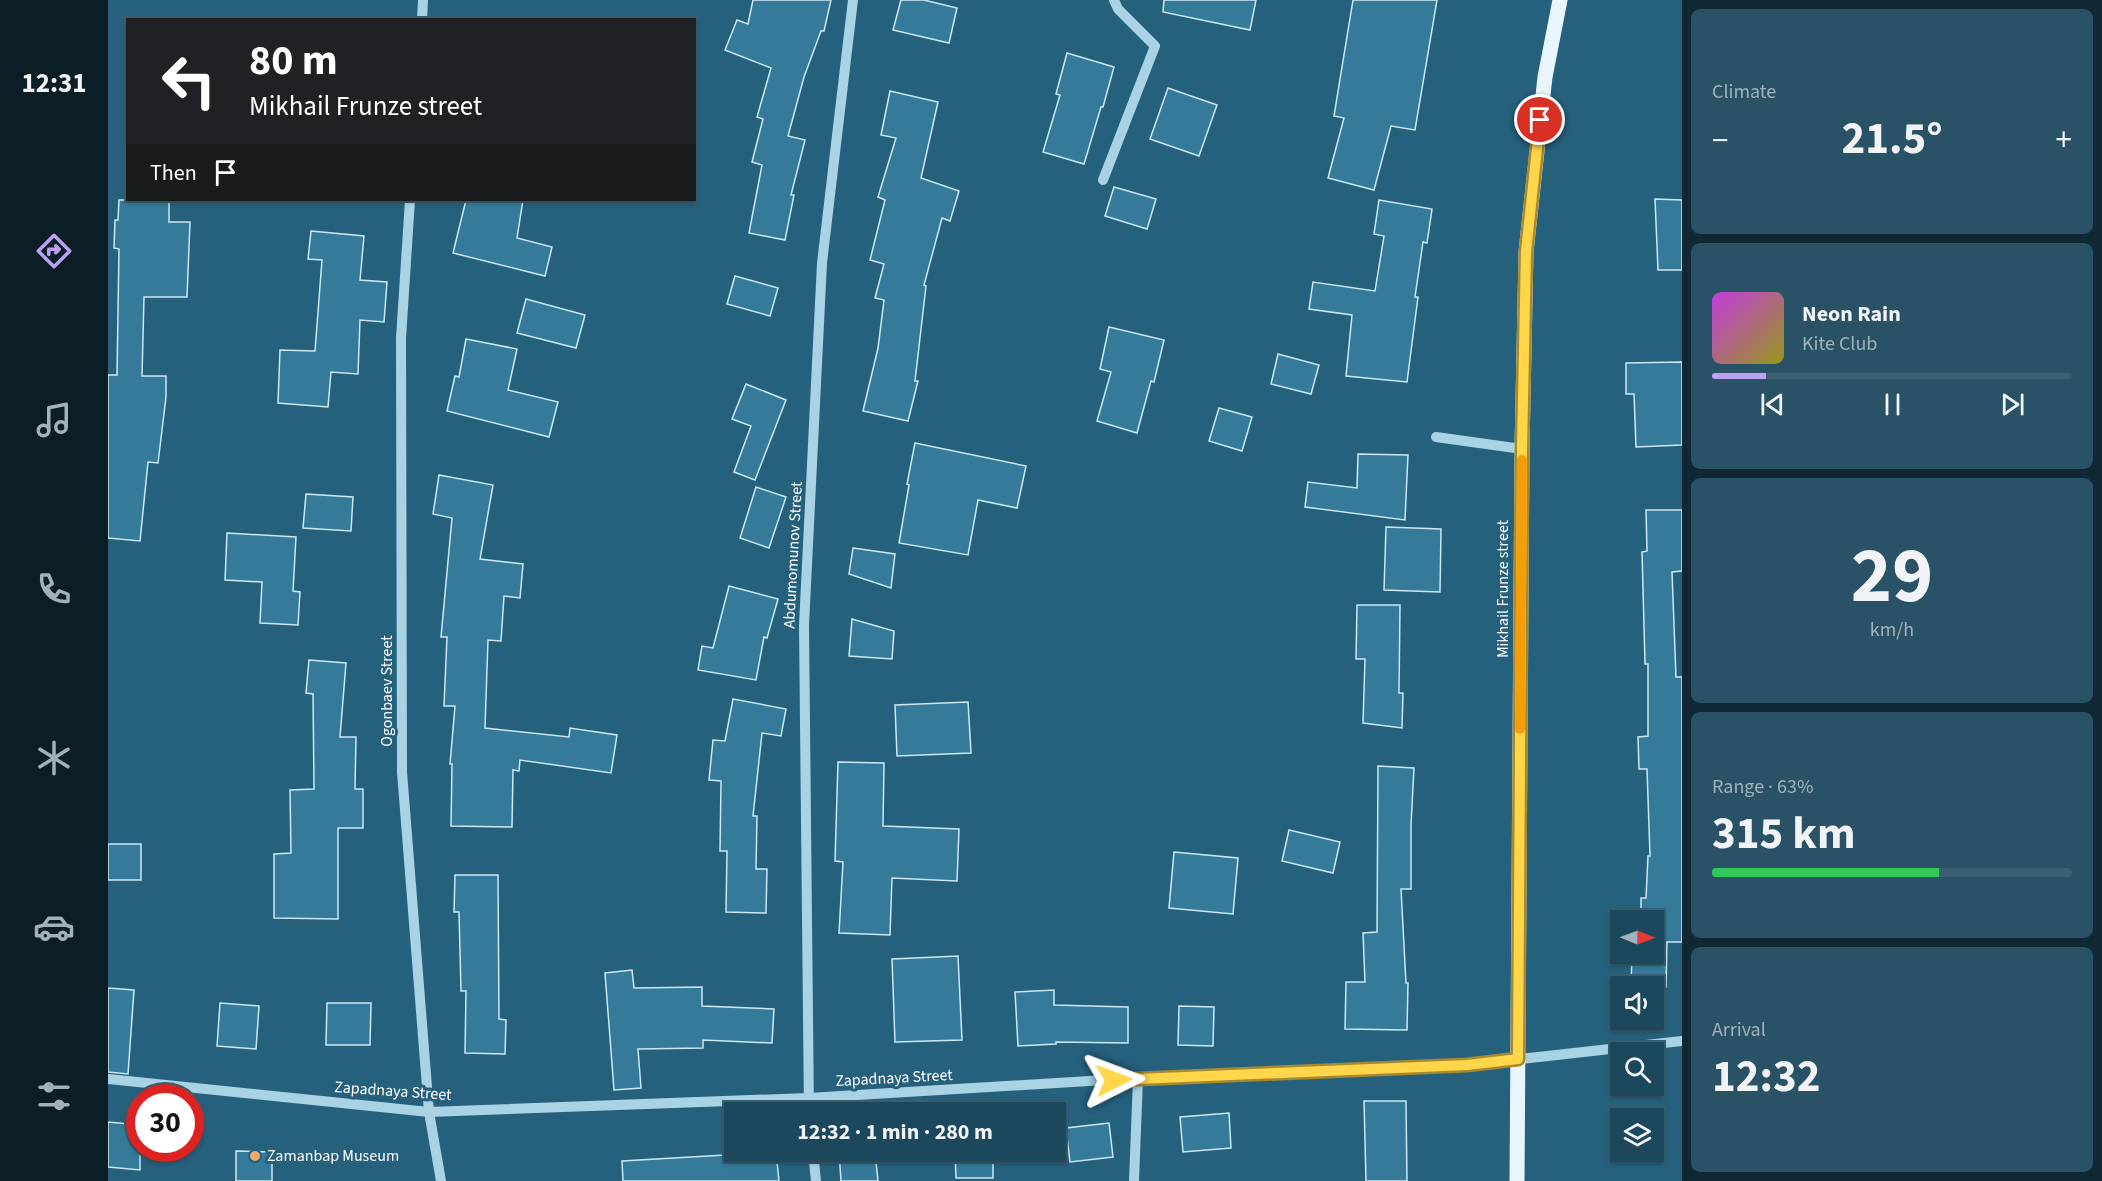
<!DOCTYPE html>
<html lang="en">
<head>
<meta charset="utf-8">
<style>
	body { margin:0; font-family:"Source Sans 3",sans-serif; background:#295266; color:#f1f3f6; height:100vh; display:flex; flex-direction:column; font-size:22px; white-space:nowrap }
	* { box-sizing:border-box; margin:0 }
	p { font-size:20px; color:#a0b2bc }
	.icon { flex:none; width:33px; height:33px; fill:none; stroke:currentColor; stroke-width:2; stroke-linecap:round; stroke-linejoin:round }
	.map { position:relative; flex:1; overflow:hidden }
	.drawer { display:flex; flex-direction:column; gap:9px; padding:9px; background:#0f2833; width:420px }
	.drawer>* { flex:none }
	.guide { position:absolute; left:18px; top:18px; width:570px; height:183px; border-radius:0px; box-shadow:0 2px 4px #0004,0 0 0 2px #3a6072; background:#202124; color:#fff; overflow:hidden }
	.needle { width:39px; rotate:91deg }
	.tools { position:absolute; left:1502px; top:910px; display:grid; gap:12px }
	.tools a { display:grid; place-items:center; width:54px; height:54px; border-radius:0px; background:#1c485d; box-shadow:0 2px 4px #0004,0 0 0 2px #3a6072; font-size:30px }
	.speed { position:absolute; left:18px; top:1084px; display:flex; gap:12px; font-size:30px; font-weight:700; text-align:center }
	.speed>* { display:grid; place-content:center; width:78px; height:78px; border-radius:50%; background:#1c485d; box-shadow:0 2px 4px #0004,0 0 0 2px #3a6072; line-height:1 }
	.speed .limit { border:9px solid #d22; background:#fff; color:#111 }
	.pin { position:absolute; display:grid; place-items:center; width:51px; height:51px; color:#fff; margin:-26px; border:3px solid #fff; border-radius:50%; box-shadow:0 2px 6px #0007 }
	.me { position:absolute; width:66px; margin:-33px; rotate:87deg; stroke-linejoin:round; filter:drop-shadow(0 0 4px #0008) }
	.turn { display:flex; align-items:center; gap:21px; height:126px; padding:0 24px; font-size:27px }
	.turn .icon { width:78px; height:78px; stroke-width:2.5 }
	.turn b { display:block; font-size:42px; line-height:51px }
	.then { display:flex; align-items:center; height:57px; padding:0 24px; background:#0003; gap:12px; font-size:22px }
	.big { font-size:45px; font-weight:700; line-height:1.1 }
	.drawer .tile { flex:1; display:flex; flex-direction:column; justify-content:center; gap:9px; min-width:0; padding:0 21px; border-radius:9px; background:#295266 }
	.drawer .dial { align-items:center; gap:0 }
	.dial b { font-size:78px; line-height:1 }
	.song { display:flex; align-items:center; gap:18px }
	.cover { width:72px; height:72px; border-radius:9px; background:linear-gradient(135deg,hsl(290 70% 55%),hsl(60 70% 35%)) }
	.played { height:6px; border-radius:3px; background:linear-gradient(90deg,#bca0f2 15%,#3a6072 15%) }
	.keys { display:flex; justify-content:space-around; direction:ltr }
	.heat { display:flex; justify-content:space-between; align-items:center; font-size:33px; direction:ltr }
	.charge { height:9px; border-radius:4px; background:linear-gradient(90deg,#34c759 63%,#3a6072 0) }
	.trip { position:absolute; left:616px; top:1102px; width:342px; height:60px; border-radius:0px; background:#1c485d; box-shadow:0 2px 4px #0004,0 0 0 2px #3a6072; font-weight:700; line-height:60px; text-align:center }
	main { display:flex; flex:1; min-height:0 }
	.dock { display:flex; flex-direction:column; width:108px; justify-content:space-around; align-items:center; background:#0b1d25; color:#a0b2bc }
	.dock .icon { width:42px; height:42px }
	.dock .on { color:#bca0f2 }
	.dock b { font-size:27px; color:#f1f3f6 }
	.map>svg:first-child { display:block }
</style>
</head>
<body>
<main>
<nav class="dock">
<b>12:31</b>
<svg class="icon on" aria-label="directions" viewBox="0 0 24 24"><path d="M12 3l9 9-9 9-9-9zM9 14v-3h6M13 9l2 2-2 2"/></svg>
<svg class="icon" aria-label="music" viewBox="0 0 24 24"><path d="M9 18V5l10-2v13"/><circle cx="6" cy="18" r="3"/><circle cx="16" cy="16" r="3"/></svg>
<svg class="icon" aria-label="phone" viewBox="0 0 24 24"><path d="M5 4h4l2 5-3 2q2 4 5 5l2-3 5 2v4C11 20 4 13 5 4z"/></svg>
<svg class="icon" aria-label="climate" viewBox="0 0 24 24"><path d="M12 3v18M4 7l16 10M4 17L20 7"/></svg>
<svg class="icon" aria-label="car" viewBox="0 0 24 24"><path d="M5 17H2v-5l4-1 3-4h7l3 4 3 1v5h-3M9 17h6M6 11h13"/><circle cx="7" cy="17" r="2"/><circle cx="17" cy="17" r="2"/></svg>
<svg class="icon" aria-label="filters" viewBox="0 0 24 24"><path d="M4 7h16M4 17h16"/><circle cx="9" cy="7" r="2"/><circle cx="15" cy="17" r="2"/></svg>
</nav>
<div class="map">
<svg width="1574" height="1181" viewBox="0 0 1574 1181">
	<rect width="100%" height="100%" fill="#25607c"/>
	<g fill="#357a99" stroke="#cce8f4" stroke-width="1.5">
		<path d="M645,0h78l-7,31h-3l-17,46 -16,59 17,4 -14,55h3l-9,45 -36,-7 13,-68 -10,-3 11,-43 -6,-2 14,-49 -46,-18 12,-30 11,4z"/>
		<path d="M793,0h23l33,8 -8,35 -56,-13z"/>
		<path d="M1056,0h92l-6,30 -87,-18z"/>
		<path d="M1245,0h84l-22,130 -24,-4 -17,64 -46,-12 16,-60 -10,-2z"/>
		<path d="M959,53l47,14 -11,40h-2l-17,57 -41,-12 17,-57 -4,-1z"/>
		<path d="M1060,88l49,17 -18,51 -49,-17z"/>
		<path d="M782,91l48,11 -17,76 38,13 -9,30 -8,-3 -18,67 2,1 -11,95h3l-10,40 -45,-10 15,-63 6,-48 -9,-2 9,-34 -14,-4 15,-60 -7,-3 18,-59 -15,-3z"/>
		<path d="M1006,187l42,12 -9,30 -42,-13z"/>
		<path d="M1547,199l27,1v70h-24z"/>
		<path d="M11,200h50v22h21l-3,75h-43l-2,79h24v21l-8,66 -10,-1 -8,79 -32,-3v-163h9l2,-126 -5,-1 1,-28h3z"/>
		<path d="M358,200h57l-6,38 35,9 -7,29 -92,-23z"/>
		<path d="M1271,200l53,9 -5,34 -4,-1 -8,55h3l-11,85 -61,-6 6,-61 -43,-6 4,-27 62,9 9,-55 -10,-2z"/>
		<path d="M203,231l53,5 -4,44 27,2 -3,40 -24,-2 -2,54 -27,-2 -3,35 -50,-4 2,-53 35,1 7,-91 -14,-1z"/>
		<path d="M627,276l43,12 -8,28 -43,-12z"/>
		<path d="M418,299l59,16 -9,33 -59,-15z"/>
		<path d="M1001,327l55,13 -10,42 -3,-1 -14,52 -40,-12 14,-49 -11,-3z"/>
		<path d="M358,339l51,10 -9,41 50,12 -9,35 -102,-26 8,-35 4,1z"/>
		<path d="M1170,354l41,11 -8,29 -40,-10z"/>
		<path d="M1574,362v83l-46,2 -2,-53h-8v-31z"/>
		<path d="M638,384l40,16 -31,80 -21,-8 17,-46 -19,-7z"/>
		<path d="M1111,408l33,9 -10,34 -33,-10z"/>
		<path d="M807,443l111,23 -9,42 -39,-8 -10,55 -69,-12 10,-58 -2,-1z"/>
		<path d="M1250,454l50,1 -3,65 -100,-13 3,-25 49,6z"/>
		<path d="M331,475l54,10 -13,74 43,5 -3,34 -16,-2 -3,45 -13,-1 -3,88 84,9 1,-9 47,7 -6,38 -91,-13 -1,11 -6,-1 -1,57 -61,-1 1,-62h-2l5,-58h-11l3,-69h-6l11,-119 -19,-4z"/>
		<path d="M648,487l30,10 -17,51 -29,-10z"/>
		<path d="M198,494l47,3 -2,34 -48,-3z"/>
		<path d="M1538,510h36v61l-10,1 4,105h6v265h-15l-1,45h-35l1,-33h21v-33h-12v-23h5l2,-42h2l-3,-87h-8l-1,-32 10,-1v-72h-3l-3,-112 5,-1z"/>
		<path d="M1278,527l55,2 -1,63 -56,-2z"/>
		<path d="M119,533l69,4 -3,54 7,1 -2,33 -38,-2 2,-41 -37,-2z"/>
		<path d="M745,548l42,6 -4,34 -42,-14z"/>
		<path d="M621,586l49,13 -11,39 -3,-1 -8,43 -58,-10 4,-24 11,2z"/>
		<path d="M1249,605h43l-1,88h4l-1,35 -39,-5 2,-64h-9z"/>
		<path d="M744,619l42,12 -2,28 -43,-3z"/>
		<path d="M201,660l37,3 -6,74h16l-1,52h8v39h-25v91l-64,-1v-64l17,-1 -1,-63 24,-1 -1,-95 -7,-1z"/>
		<path d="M625,699l53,10 -5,27 -19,-3 -9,83h4l-1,53h11l-1,44 -40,-1 1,-61h-7l1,-70 -12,-1 4,-40 12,1z"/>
		<path d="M860,702l3,51 -74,3 -2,-51z"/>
		<path d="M730,762l46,1 -1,63 76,3 -2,52 -65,-3 -2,57 -51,-2 4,-71 -8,-1z"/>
		<path d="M1270,766l36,2 -3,57v64h-10l5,94h2l-1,47 -62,-1 1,-47h19l-2,-49 14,-1z"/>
		<path d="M1181,830l51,12 -7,31 -51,-12z"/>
		<rect x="0" y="844" width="33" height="36"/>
		<path d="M1066,852l64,6 -5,56 -64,-6z"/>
		<path d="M347,875h43l1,144 7,1 -1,34 -40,-1 1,-62h-5l-2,-79h-5z"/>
		<path d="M850,956l4,84 -67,2 -3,-83z"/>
		<path d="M524,970l2,18 68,-1v19l72,3 -2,34 -69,-3v8l-65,1 3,39 -27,2 -9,-117z"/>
		<path d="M0,988l26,2 -6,84 -20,-2z"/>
		<path d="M946,990v15l74,2v36l-72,-1v2l-38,2 -3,-54z"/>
		<path d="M112,1003l39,3 -3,43 -39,-3z"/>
		<path d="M219,1003h44l-1,42h-44z"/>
		<path d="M1071,1006l35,1 -1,39 -35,-1z"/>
		<path d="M1256,1101h42l1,80h-41z"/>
		<path d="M1121,1113l2,35 -48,4 -3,-35z"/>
		<path d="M0,1122l32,3v45l-32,-3z"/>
		<path d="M1001,1123l4,34 -43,5 -4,-34z"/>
		<path d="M128,1151l36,1v29h-36z"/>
		<path d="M668,1152l3,29h-156l-1,-20z"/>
		<path d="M731,1152h36l3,29h-37z"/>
		<path d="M847,1152h38v26h-37z"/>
	</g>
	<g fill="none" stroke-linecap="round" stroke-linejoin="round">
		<g stroke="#a9d3e5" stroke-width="10">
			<path d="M314,20l1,-20"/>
			<path d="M995,180l52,-134 -37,-37 -4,-9"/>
			<path d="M302,200l-9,138 1,434 27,340 12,69"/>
			<path d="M1328,437l86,12"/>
			<path d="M0,1079l321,33 379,-14 330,-20 329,-13 215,-24"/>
			<path d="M701,1113l-5,-488 18,-362 31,-263"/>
			<path d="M705,1152l3,29"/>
			<path d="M1026,1181l4,-103"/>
		</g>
		<path stroke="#e9f5fd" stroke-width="15" d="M1409,1181l5,-732 4,-197 19,-175 15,-77"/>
	</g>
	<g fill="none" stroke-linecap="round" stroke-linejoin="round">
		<g stroke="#a68a30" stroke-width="15">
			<path id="route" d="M1006,1080l353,-15 51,-6 4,-610 4,-197 14,-132"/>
		</g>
		<use href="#route" stroke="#ffd54a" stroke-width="10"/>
		<path stroke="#f59e0b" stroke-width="10" d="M1412,729l2,-269"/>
	</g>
	<circle fill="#efa96d" stroke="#25607c" stroke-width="2" cx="147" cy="1156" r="6"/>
	<g text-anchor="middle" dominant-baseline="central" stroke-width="6" stroke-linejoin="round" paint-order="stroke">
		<g font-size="16" fill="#fff" stroke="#25607c">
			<text transform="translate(685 555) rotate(-87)">Abdumomunov Street</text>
			<text transform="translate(1395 589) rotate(-90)">Mikhail Frunze street</text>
			<text transform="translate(279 691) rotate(-90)">Ogonbaev Street</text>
			<text transform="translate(786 1078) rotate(-3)">Zapadnaya Street</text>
			<text transform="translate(285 1091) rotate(4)">Zapadnaya Street</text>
		</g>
		<g font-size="16" fill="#fff" stroke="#25607c" text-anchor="start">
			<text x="159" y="1156">Zamanbap Museum</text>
		</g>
	</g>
</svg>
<div class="tools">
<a><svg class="needle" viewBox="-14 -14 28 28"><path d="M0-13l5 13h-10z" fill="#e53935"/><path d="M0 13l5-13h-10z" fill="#a0b2bc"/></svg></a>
<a><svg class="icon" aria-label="sound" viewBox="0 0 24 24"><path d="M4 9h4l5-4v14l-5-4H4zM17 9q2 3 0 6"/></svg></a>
<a><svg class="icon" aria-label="search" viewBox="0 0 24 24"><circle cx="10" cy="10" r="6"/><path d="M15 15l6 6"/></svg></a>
<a><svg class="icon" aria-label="layers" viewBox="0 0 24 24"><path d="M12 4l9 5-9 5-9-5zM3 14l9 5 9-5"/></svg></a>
</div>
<div class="speed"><div class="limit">30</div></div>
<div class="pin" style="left:1432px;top:120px;background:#d93025"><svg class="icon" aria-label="arrive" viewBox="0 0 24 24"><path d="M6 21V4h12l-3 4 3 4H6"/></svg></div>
<svg class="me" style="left:1006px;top:1080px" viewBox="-20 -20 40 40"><path d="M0-17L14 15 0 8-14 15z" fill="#ffd54a" stroke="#fff" stroke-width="4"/></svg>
<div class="trip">12:32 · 1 min · 280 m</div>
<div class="guide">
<div class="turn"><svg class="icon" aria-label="left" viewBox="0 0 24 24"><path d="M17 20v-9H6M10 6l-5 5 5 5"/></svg><div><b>80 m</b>Mikhail Frunze street</div></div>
<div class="then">Then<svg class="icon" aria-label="arrive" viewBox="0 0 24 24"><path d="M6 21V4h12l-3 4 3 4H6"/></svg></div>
</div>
</div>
<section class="drawer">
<div class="tile"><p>Climate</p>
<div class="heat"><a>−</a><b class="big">21.5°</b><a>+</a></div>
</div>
<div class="tile">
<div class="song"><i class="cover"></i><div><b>Neon Rain</b><p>Kite Club</p></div></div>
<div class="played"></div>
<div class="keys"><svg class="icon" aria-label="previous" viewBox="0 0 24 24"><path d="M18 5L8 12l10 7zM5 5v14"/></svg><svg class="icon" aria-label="pause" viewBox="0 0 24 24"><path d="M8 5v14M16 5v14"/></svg><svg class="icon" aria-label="next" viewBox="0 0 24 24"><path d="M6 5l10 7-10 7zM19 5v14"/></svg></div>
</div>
<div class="tile dial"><b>29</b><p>km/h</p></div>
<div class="tile"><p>Range · 63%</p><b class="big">315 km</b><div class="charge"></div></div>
<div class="tile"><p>Arrival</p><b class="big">12:32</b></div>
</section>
</main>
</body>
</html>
